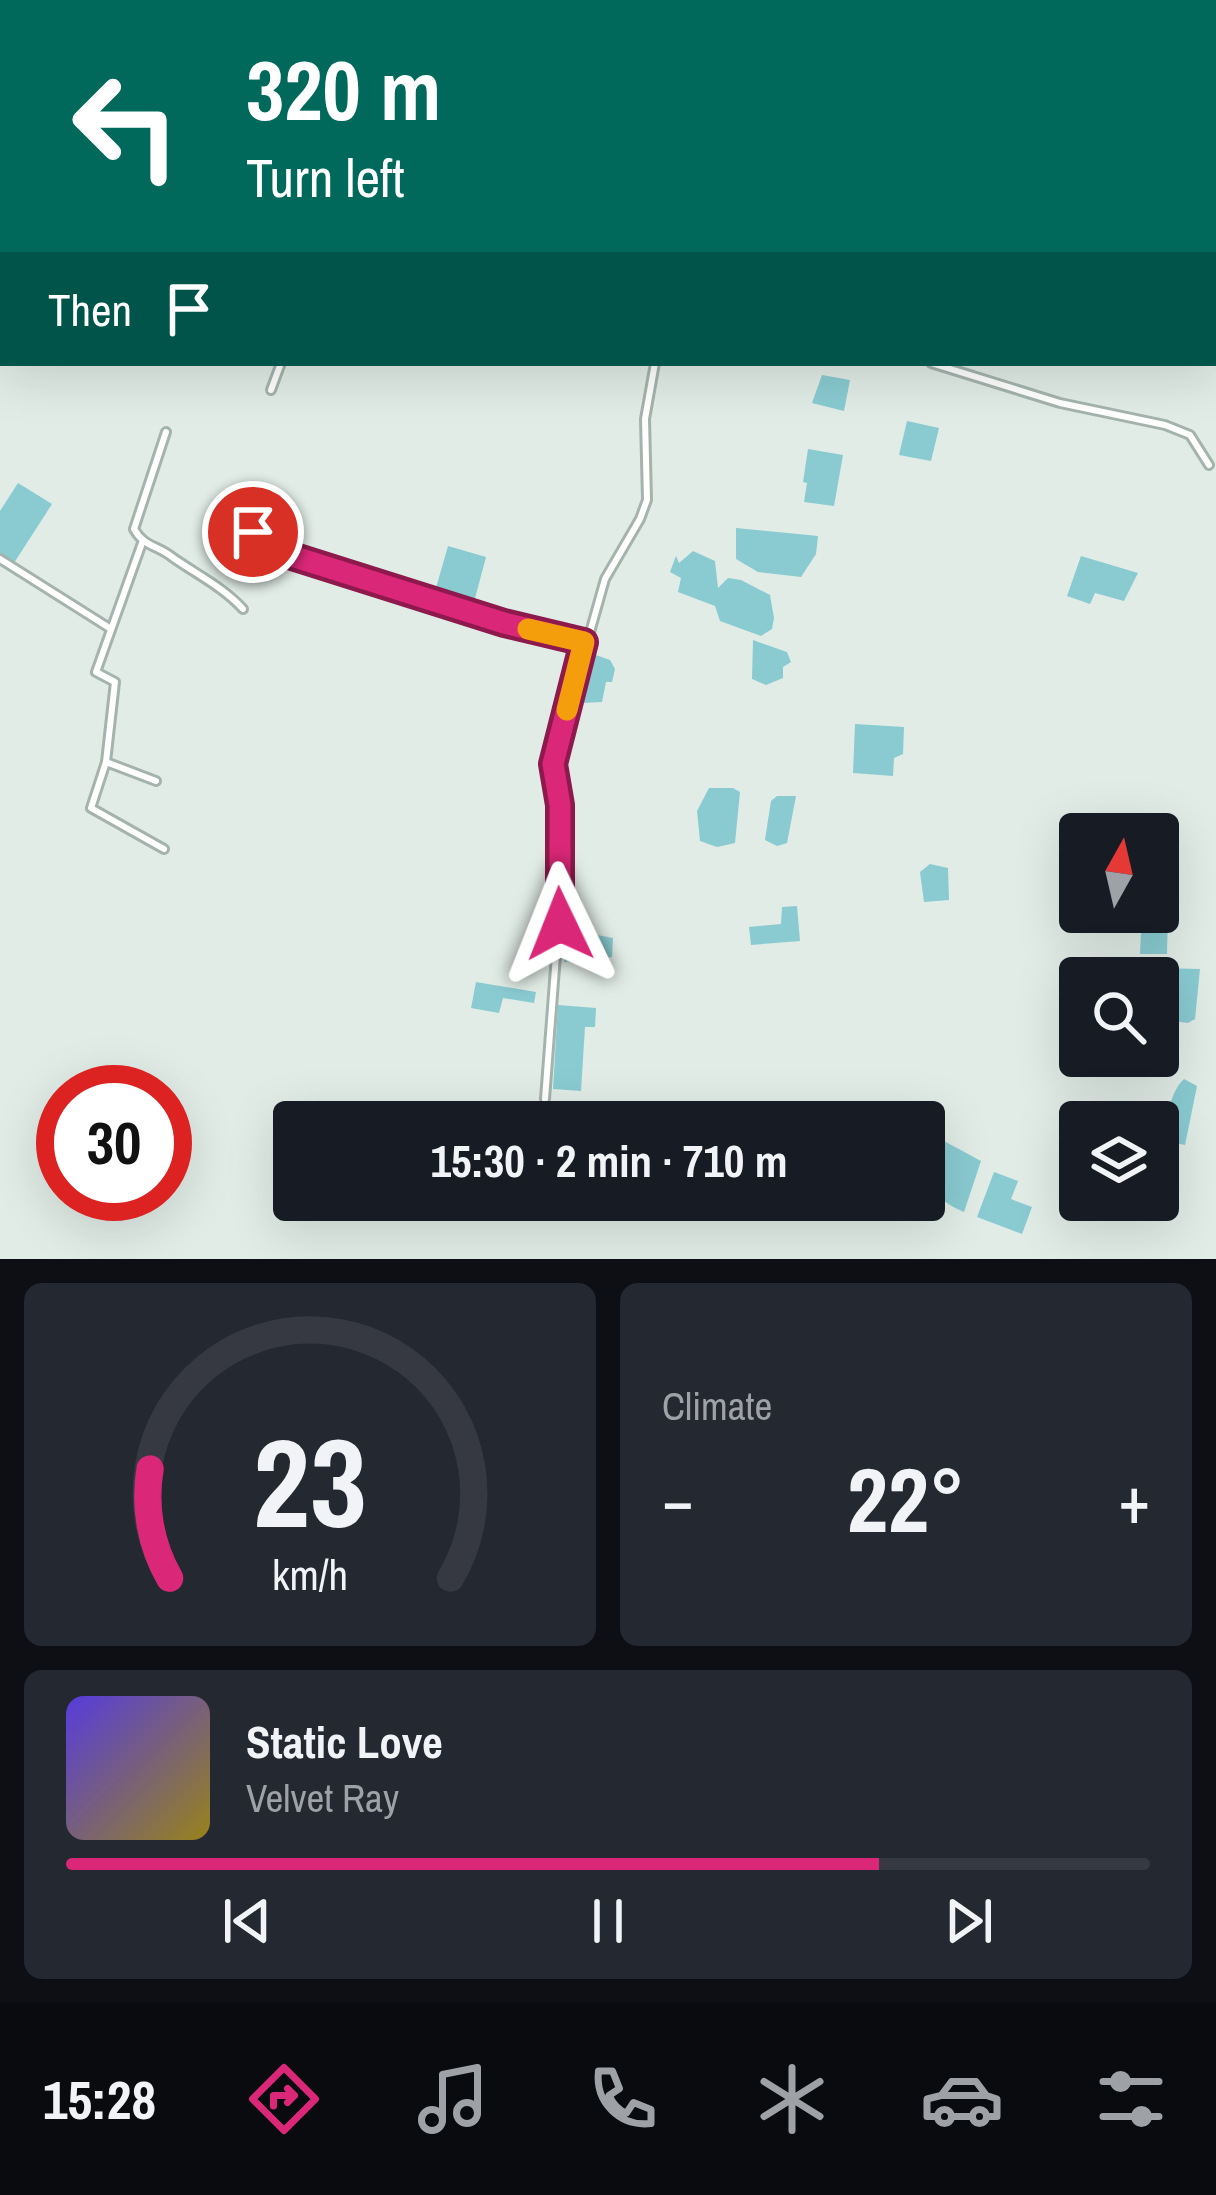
<!DOCTYPE html>
<html lang="en">
<head>
<meta charset="utf-8">
<style>
	body { margin:0; font-family:"Archivo Narrow",sans-serif; background:#242831; color:#f1f3f6; height:100vh; display:flex; flex-direction:column; font-size:45px; white-space:nowrap }
	* { box-sizing:border-box; margin:0 }
	p { font-size:39px; color:#9ea1a6 }
	.icon { flex:none; width:66px; height:66px; fill:none; stroke:currentColor; stroke-width:2; stroke-linecap:round; stroke-linejoin:round }
	.map { position:relative; height:1259px; overflow:hidden }
	.side { display:flex; flex-direction:column; gap:24px; padding:24px; background:#0d0f14; flex:1 }
	.side>* { flex:none }
	.hud { position:absolute; left:0px; top:0px; width:1218px; height:366px; box-shadow:0 12px 48px #0002; background:#00695c; color:#fff; overflow:hidden }
	.needle { width:78px; rotate:8deg }
	.controls { position:absolute; left:1059px; top:813px; display:grid; gap:24px }
	.controls a { display:grid; place-items:center; width:120px; height:120px; border-radius:12px; background:#171b24; box-shadow:0 12px 48px #0002; font-size:60px }
	.speed { position:absolute; left:36px; top:1065px; display:flex; gap:24px; font-size:60px; font-weight:700; text-align:center }
	.speed>* { display:grid; place-content:center; width:156px; height:156px; border-radius:50%; background:#171b24; box-shadow:0 12px 48px #0002; line-height:1 }
	.speed .limit { border:18px solid #d22; background:#fff; color:#111 }
	.pin { position:absolute; display:grid; place-items:center; width:102px; height:102px; color:#fff; margin:-51px; border:6px solid #fff; border-radius:50%; box-shadow:0 3px 12px #0007 }
	.me { position:absolute; width:132px; margin:-66px; rotate:358deg; stroke-linejoin:round; filter:drop-shadow(0 0 9px #0008) }
	.turn { display:flex; align-items:center; gap:42px; height:252px; padding:0 48px; font-size:54px }
	.turn .icon { width:156px; height:156px; stroke-width:2.5 }
	.turn b { display:block; font-size:84px; line-height:102px }
	.then { display:flex; align-items:center; height:114px; padding:0 48px; background:#0003; gap:24px; font-size:45px }
	.big { font-size:90px; font-weight:700; line-height:1.1 }
	.side .widget { flex:1; display:flex; flex-direction:column; justify-content:center; gap:18px; min-width:0; padding:0 42px; border-radius:18px; background:#242831 }
	.side .dial { align-items:center; gap:0 }
	.dial svg { height:312px; overflow:visible; fill:none; stroke:#363941; stroke-width:7; stroke-linecap:round; text-anchor:middle }
	.dial text { fill:#f1f3f6; stroke:none }
	.song { display:flex; align-items:center; gap:36px }
	.cover { width:144px; height:144px; border-radius:18px; background:linear-gradient(135deg,hsl(250 70% 55%),hsl(50 70% 35%)) }
	.played { height:12px; border-radius:6px; background:linear-gradient(90deg,#db2777 75%,#363941 75%) }
	.keys { display:flex; justify-content:space-around; direction:ltr }
	.heat { display:flex; justify-content:space-between; align-items:center; font-size:66px; direction:ltr }
	.side .tiles { flex:1; display:grid; gap:24px; grid-template-columns:1fr 1fr }
	.widget:last-child { grid-column:span 2 }
	.trip { position:absolute; left:273px; top:1101px; width:672px; height:120px; border-radius:12px; background:#171b24; box-shadow:0 12px 48px #0002; font-weight:700; line-height:120px; text-align:center }
	.dock { display:flex; height:192px; justify-content:space-around; align-items:center; background:#090b0e; color:#9ea1a6 }
	.dock .icon { width:84px; height:84px }
	.dock .active { color:#db2777 }
	.dock b { font-size:54px; color:#f1f3f6 }
	.map>svg:first-child { display:block }
</style>
</head>
<body>
<div class="map">
<svg width="1216" height="1259" viewBox="0 0 1216 1259">
	<rect width="100%" height="100%" fill="#e1ece6"/>
	<g fill="#89cbd1">
		<path d="M822,375l28,5 -6,31 -32,-8z"/>
		<path d="M907,421l32,7 -8,33 -32,-6z"/>
		<path d="M808,449l35,6 -9,51 -30,-4 3,-19 -4,-1z"/>
		<path d="M18,483l34,21 -38,59 -14,-9v-43z"/>
		<path d="M736,528l82,8 -2,18 -15,23 -43,-5 -22,-13z"/>
		<path d="M448,546l38,11 -13,49 -39,-11z"/>
		<path d="M693,551l22,10 3,27 10,-10 13,2 29,15 4,23 -2,11 -11,7 -41,-15 -5,-15 -37,-14 3,-14 -11,-6 6,-16 3,7z"/>
		<path d="M1081,556l57,17 -14,28 -29,-8 -5,11 -23,-8z"/>
		<path d="M753,640l34,12 4,10 -8,5v11l-17,7 -14,-6z"/>
		<path d="M593,654l17,6 5,9 -3,13h-6l-4,20 -20,1 -4,-5 8,-42z"/>
		<path d="M855,724l49,3 -1,27 -9,4 -1,18 -40,-3z"/>
		<path d="M709,788h24l7,4 -5,51 -18,4 -17,-6 -3,-30z"/>
		<path d="M777,796h19l-9,47 -10,3 -12,-6 6,-39z"/>
		<path d="M930,864l18,4 1,32 -25,2 -4,-30z"/>
		<path d="M797,906l3,35 -49,4 -2,-18 32,-3 1,-17z"/>
		<path d="M1158,908h10l-1,46h-27l2,-42h16z"/>
		<path d="M592,934l21,4 -1,19 -48,5 4,-24z"/>
		<path d="M1156,968l44,1 -5,50 -7,4 -30,-4z"/>
		<path d="M476,982l60,10 -2,11 -31,-5 -4,15 -28,-5z"/>
		<path d="M558,1005l38,3 -1,19h-10l-4,64 -28,-2z"/>
		<path d="M1184,1079l13,7 -12,59 -26,-5c10,-20 9,-46 25,-61z"/>
		<path d="M931,1134l50,27 -17,51c-34,-13 -51,-44 -33,-78z"/>
		<path d="M994,1172l24,9 -7,18 21,8 -10,27 -45,-17z"/>
	</g>
	<g fill="none" stroke-linecap="round" stroke-linejoin="round">
		<g stroke="#a4b4ad" stroke-width="12">
			<g id="minor">
				<path d="M331,3l2,-3"/>
				<path d="M760,3l1,-3"/>
				<path d="M931,363l129,40 105,22 25,10 19,30"/>
				<path d="M271,390l10,-27"/>
				<path d="M166,432l-32,97c10,18 23,16 38,28 24,17 51,30 71,52"/>
				<path d="M253,533l42,24 209,66 80,19"/>
				<path d="M142,543l-46,129 19,10 -9,80 -15,46 73,41"/>
				<path d="M0,559l111,70"/>
				<path d="M106,762l50,19"/>
				<path d="M545,1099l16,-209 -4,-34 3,-51 -7,-41 52,-185 35,-60 7,-19 -2,-81 10,-56"/>
			</g>
		</g>
		<use href="#minor" stroke="#fff" stroke-width="6"/>
	</g>
	<g fill="none" stroke-linecap="round" stroke-linejoin="round">
		<g stroke="#8e194d" stroke-width="30">
			<path id="route" d="M253,532l42,25 209,66 80,19 -31,122 7,41v119"/>
		</g>
		<use href="#route" stroke="#db2777" stroke-width="21"/>
		<path stroke="#f59e0b" stroke-width="21" d="M528,629l56,13 -17,68"/>
	</g>
</svg>
<div class="controls">
<a><svg class="needle" viewBox="-14 -14 28 28"><path d="M0-13l5 13h-10z" fill="#e53935"/><path d="M0 13l5-13h-10z" fill="#9ea1a6"/></svg></a>
<a><svg class="icon" aria-label="search" viewBox="0 0 24 24"><circle cx="10" cy="10" r="6"/><path d="M15 15l6 6"/></svg></a>
<a><svg class="icon" aria-label="layers" viewBox="0 0 24 24"><path d="M12 4l9 5-9 5-9-5zM3 14l9 5 9-5"/></svg></a>
</div>
<div class="speed"><div class="limit">30</div></div>
<div class="pin" style="left:253px;top:532px;background:#d93025"><svg class="icon" aria-label="arrive" viewBox="0 0 24 24"><path d="M6 21V4h12l-3 4 3 4H6"/></svg></div>
<svg class="me" style="left:560px;top:924px" viewBox="-20 -20 40 40"><path d="M0-17L14 15 0 8-14 15z" fill="#db2777" stroke="#fff" stroke-width="4"/></svg>
<div class="trip">15:30 · 2 min · 710 m</div>
<div class="hud">
<div class="turn"><svg class="icon" aria-label="left" viewBox="0 0 24 24"><path d="M17 20v-9H6M10 6l-5 5 5 5"/></svg><div><b>320 m</b>Turn left</div></div>
<div class="then">Then<svg class="icon" aria-label="arrive" viewBox="0 0 24 24"><path d="M6 21V4h12l-3 4 3 4H6"/></svg></div>
</div>
</div>
<section class="side">
<div class="tiles">
<div class="widget dial"><svg viewBox="0 0 100 80">
<path d="M14 69A42 42 0 1 1 86 69"/>
<path d="M14 69A42 42 0 0 1 9 41" stroke="#db2777"/>
<text x="50" y="56" font-size="32" font-weight="700">23</text>
<text x="50" y="72" font-size="11">km/h</text>
</svg></div>
<div class="widget"><p>Climate</p>
<div class="heat"><a>−</a><b class="big">22°</b><a>+</a></div>
</div>
<div class="widget">
<div class="song"><i class="cover"></i><div><b>Static Love</b><p>Velvet Ray</p></div></div>
<div class="played"></div>
<div class="keys"><svg class="icon" aria-label="previous" viewBox="0 0 24 24"><path d="M18 5L8 12l10 7zM5 5v14"/></svg><svg class="icon" aria-label="pause" viewBox="0 0 24 24"><path d="M8 5v14M16 5v14"/></svg><svg class="icon" aria-label="next" viewBox="0 0 24 24"><path d="M6 5l10 7-10 7zM19 5v14"/></svg></div>
</div>
</div>
</section>
<nav class="dock">
<b>15:28</b>
<svg class="icon active" aria-label="directions" viewBox="0 0 24 24"><path d="M12 3l9 9-9 9-9-9zM9 14v-3h6M13 9l2 2-2 2"/></svg>
<svg class="icon" aria-label="music" viewBox="0 0 24 24"><path d="M9 18V5l10-2v13"/><circle cx="6" cy="18" r="3"/><circle cx="16" cy="16" r="3"/></svg>
<svg class="icon" aria-label="phone" viewBox="0 0 24 24"><path d="M5 4h4l2 5-3 2q2 4 5 5l2-3 5 2v4C11 20 4 13 5 4z"/></svg>
<svg class="icon" aria-label="climate" viewBox="0 0 24 24"><path d="M12 3v18M4 7l16 10M4 17L20 7"/></svg>
<svg class="icon" aria-label="car" viewBox="0 0 24 24"><path d="M5 17H2v-5l4-1 3-4h7l3 4 3 1v5h-3M9 17h6M6 11h13"/><circle cx="7" cy="17" r="2"/><circle cx="17" cy="17" r="2"/></svg>
<svg class="icon" aria-label="filters" viewBox="0 0 24 24"><path d="M4 7h16M4 17h16"/><circle cx="9" cy="7" r="2"/><circle cx="15" cy="17" r="2"/></svg>
</nav>
</body>
</html>
